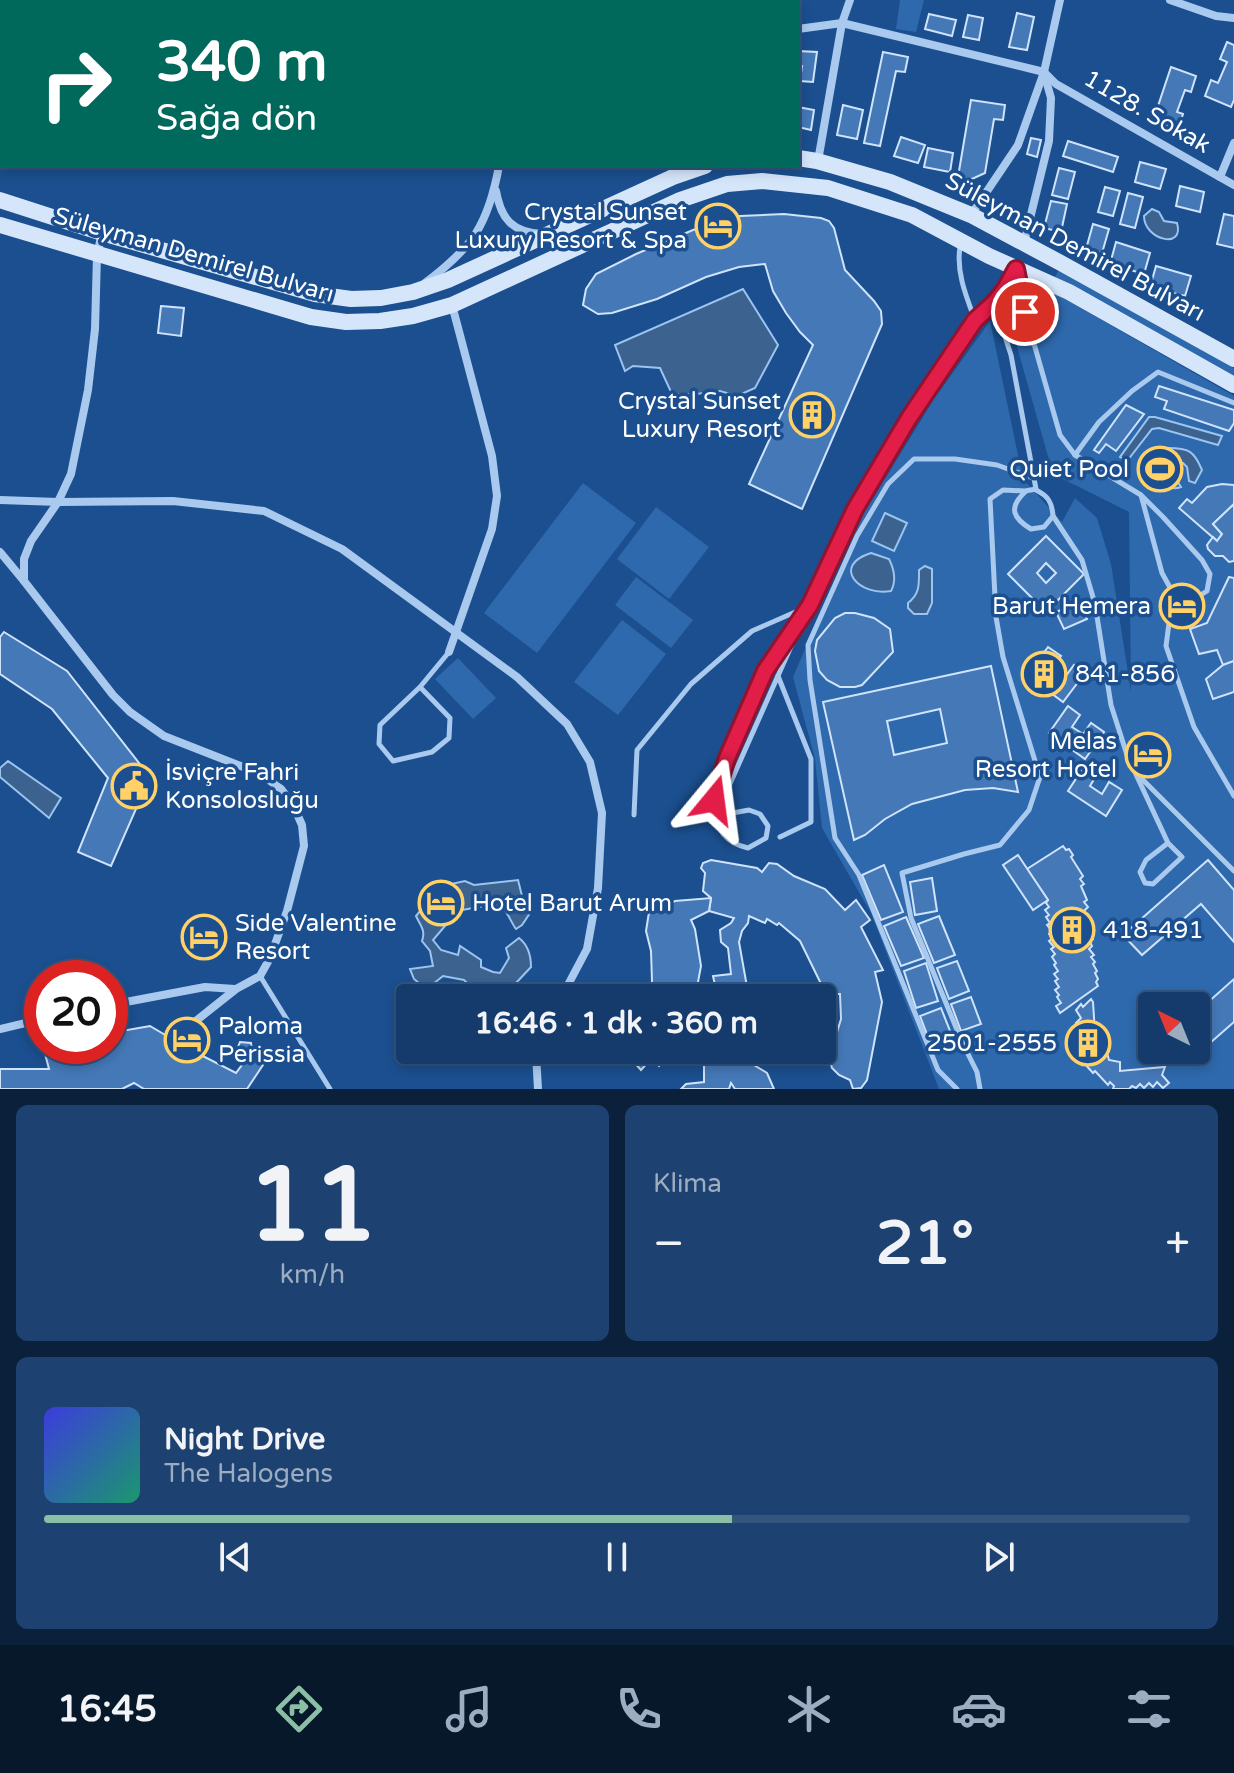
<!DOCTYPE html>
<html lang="tr">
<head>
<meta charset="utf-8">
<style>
	body { margin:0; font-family:"Varela Round",sans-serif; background:#1d4271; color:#f1f3f6; height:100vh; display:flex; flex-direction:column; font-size:30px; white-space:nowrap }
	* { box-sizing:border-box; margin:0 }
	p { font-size:26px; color:#9dadc1 }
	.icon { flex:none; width:44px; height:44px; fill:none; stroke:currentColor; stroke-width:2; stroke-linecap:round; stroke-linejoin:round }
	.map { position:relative; height:1089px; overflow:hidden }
	.panel { display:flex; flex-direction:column; gap:16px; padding:16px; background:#0b203b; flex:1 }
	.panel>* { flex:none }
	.hud { position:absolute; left:0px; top:0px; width:800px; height:168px; box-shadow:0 4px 12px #0003,0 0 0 2px #33557e; background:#00695c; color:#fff; overflow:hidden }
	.needle { width:52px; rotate:317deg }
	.fabs { position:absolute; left:1138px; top:992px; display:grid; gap:16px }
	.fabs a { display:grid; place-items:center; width:72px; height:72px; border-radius:8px; background:#143b6b; box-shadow:0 4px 12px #0003,0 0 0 2px #33557e; font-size:40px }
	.speed { position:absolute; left:24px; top:960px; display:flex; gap:16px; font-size:40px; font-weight:700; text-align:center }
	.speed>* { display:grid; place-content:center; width:104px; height:104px; border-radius:50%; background:#143b6b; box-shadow:0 4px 12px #0003,0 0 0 2px #33557e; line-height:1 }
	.speed .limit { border:12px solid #d22; background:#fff; color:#111 }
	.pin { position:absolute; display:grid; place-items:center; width:68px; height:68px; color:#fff; margin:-34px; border:4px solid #fff; border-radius:50%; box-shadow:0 2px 8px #0007 }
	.me { position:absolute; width:88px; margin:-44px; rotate:16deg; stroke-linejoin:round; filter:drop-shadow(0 0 6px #0008) }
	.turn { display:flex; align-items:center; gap:28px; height:168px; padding:0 24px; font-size:36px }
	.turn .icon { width:104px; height:104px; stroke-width:2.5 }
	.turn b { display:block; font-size:56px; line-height:68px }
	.big { font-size:60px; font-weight:800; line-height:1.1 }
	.panel .card { flex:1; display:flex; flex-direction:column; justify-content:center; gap:12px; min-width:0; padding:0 28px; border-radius:12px; background:#1d4271 }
	.panel .dial { align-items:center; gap:0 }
	.dial b { font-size:104px; line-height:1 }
	.song { display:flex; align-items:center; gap:24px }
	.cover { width:96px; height:96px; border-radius:12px; background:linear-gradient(135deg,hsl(240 70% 55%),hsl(160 70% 35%)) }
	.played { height:8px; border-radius:4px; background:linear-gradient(90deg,#8abfa5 60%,#33557e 60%) }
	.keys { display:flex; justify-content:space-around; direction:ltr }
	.heat { display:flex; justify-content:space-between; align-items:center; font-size:44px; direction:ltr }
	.panel .tiles { flex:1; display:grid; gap:16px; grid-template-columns:1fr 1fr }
	.card:last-child { grid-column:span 2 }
	.trip { position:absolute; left:396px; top:984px; width:440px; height:80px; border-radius:8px; background:#143b6b; box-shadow:0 4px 12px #0003,0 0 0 2px #33557e; font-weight:800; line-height:80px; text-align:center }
	.tab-bar { display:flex; height:128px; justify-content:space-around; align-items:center; background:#08182b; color:#9dadc1 }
	.tab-bar .icon { width:56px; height:56px }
	.tab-bar .current { color:#8abfa5 }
	.tab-bar b { font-size:36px; color:#f1f3f6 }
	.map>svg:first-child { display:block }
</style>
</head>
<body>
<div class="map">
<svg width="1234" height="1089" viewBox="0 0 1234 1089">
	<rect width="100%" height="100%" fill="#1b4f8f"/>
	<g fill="#2e69ad" fill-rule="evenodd">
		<path d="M900,0h24l-8,32 -20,-3z"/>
		<path d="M1059,270l175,98v8l-179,-99z"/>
		<path d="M1044,290l14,5 176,101v693h-295l-68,-176 -49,-85 -7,-69 -22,-82 71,-164 70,-114 56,-78 33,158 39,43 13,-24 22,20 14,46 20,128 -2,-180 -76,-38 -45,-159 23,-6 -3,-12zM1152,1006h44v44h-44z"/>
		<path d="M583,483l53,40 -99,130 -53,-40z"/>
		<path d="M656,507l53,40 -40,52 -52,-40z"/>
		<path d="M636,577l57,43 -22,28 -56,-43z"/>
		<path d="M622,620l44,34 -48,61 -44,-33z"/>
		<path d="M458,658l38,40 -23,21 -38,-40z"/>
	</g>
	<g fill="#3c6290" stroke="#9cc4f0" stroke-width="2">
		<path d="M1152,209l7,3 5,9 13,2c8,27 -33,17 -33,-7z"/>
		<path d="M743,289l35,56 -23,43 -18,8 -17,-5 -24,3h-24l-12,-26 -27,-2 -8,5 -10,-26z"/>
		<path d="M1149,417h6l67,19 -4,9 -59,-17 -7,1 -25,32 -7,-4z"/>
		<path d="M1168,448c21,0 26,3 34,22l-7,13 -6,-2 -2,-14 -4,-4h-4l-6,3 -1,7 9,14c-12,4 -13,-3 -21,-9 -6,-5 -10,-5 -15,-11l2,-10 6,-5z"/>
		<path d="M885,513l22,10 -13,28 -22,-10z"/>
		<path d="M871,553l18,6c5,10 8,21 2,32 -31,6 -61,-25 -20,-38z"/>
		<path d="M925,566l7,3v34l-5,11h-13l-6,-6v-5c12,-9 11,-19 11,-33z"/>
		<path d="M8,761l53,37 -12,20 -49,-41v-9z"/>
		<path d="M518,880l5,20 9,10 -10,15 -6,4c-4,-5 -9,-18 -14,-22 -8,-5 -36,3 -46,4l-4,-4 -1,-23 14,-3 9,4z"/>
		<path d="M430,899h9l6,27 -12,14 8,10 17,5 2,-9 21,14v7l12,5 7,1 9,-15 -3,-10 13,-10c9,7 12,17 12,29l-29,31h-28l2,-6 -12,-12 -21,-4 -10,8h-13l-6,-5 -4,-10 23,-3 -3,-15 -8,-10c4,-11 -2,-16 -6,-25z"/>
	</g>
	<g fill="#4478b7" stroke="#cfe3fa" stroke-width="2" fill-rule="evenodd">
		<path d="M1017,13l17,4 -7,33 -18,-3z"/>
		<path d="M929,14l27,6 -4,16 -27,-7z"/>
		<path d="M968,15l15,3 -4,22 -16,-3z"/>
		<path d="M1227,42l7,3v55l-3,7 -26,-11 6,-16 7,3 9,-21 -7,-3z"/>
		<path d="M798,51l19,1 -4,30 -13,-1 2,-15h-4z"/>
		<path d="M883,52l25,5 -3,15 -9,-1 -16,75 -16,-3z"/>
		<path d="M1171,67l25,9 -5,16 -6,-2 -8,22 6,2 -5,16 -25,-9z"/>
		<path d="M971,100l34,5 -2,15 -9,-1 -9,54 -13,6 -14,-2z"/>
		<path d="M843,105l20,5 -6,29 -20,-4z"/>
		<path d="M798,107l16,3 -3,20 -13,-3z"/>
		<path d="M901,137l24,8 -7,18 -24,-7z"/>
		<path d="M1031,138l10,2 -4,17 -10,-3z"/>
		<path d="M1068,141l50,16 -5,15 -50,-16z"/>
		<path d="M928,148l25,5 -3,19 -26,-5z"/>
		<path d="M1140,162l26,7 -6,20 -25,-7z"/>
		<path d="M1059,168l16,4 -7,27 -16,-4z"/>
		<path d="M1180,186l24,6 -4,20 -24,-6z"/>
		<path d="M1105,187l15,4 -7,25 -15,-4z"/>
		<path d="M1128,193l15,4 -8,31 -15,-4z"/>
		<path d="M1051,201l16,3 -6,28 -17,-4z"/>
		<path d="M784,214l37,4 8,3 5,7 11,42 29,31 7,10 1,13 -80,185 -53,-25 64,-139 -13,-13 -14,-19 -13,-22 -8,-27 -26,3 -33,10 -49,22 -45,14 -14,1 -15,-9 3,-16 10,-15 40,-20 57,-24 47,-14z"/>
		<path d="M1224,214l10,2v32l-17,-4z"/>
		<path d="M1093,224l16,5 -7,24 -16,-4z"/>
		<path d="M1116,242l34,11 -6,21 -34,-10z"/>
		<path d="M1156,266l35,10 -6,20 -35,-9z"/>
		<path d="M161,306l23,2 -3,28 -23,-3z"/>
		<path d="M1159,386l75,24v13l-5,8 -65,-22 3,-8 -12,-4z"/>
		<path d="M1126,405l18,9 -28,37 -10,-7 -7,9 -5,-3z"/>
		<path d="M1222,484l12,1v19l-21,20 9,10 -5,7 -38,-33 8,-9 5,4 15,-16z"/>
		<path d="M1234,504v57l-5,1 -6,-6h-8l-7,-7 -1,-4 6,-8 4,4 5,-7 -9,-10z"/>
		<path d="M1046,536l38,38 -38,38 -38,-38zM1046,563l10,10 -10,10 -9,-10z"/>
		<path d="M1229,577l5,1v83l-11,4 -6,-15 -18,4 -9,-25 17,-6z"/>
		<path d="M1079,602l8,17 -23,10 -8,-17z"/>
		<path d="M845,613h10l19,5 16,11 3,23 -31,33 -7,2h-15l-13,-7 -8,-9 -4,-20 2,-11 18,-22z"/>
		<path d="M4,632l63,39 83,106 -39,89 -33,-14 30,-74 -56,-69 -52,-35v-37z"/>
		<path d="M1048,647l13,9 -9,11 13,10 9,-12 11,8 -22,29 -36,-27z"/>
		<path d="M1234,661v31l-21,7 -7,-20 17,-14z"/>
		<path d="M991,666l27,126 -25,-4 -28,2 -53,14 -27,15 -20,16 -11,5 -31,-138zM940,709l7,34 -53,12 -7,-34z"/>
		<path d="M1068,706l12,9 -8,12 11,7 8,-11 13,9 -19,27 -36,-26z"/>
		<path d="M1083,768l13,8 -6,10 12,8 7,-12 13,8 -16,26 -38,-25z"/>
		<path d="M1063,846l3,4 3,-1 4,6 -2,2 12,19 -3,3 4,5 -3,2 6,14 -3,2 4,5 -4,4 10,19 -4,2 3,7 -3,3 2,4 -3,3 5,6 -3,2 4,5 -2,2 4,7 -2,2 3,6 -2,3 2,4 -38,27 -4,-7 5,-3 -4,-6 2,-2 -4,-5 4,-3 -4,-6 3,-2 -4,-5 4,-3 -4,-6 2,-2 -4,-6 3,-3 -4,-5 3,-2 -5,-6 3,-2 -3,-5 3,-3 -5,-6 3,-2 -4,-6 3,-2 -4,-5 4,-3 -3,-4 2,-3 -21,-31z"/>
		<path d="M1018,855l30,45 -15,10 -30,-45z"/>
		<path d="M711,860l46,8 5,4 7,-9 8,1 17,12 31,13 20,21 11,-10 14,20 -9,7 22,43 -8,2 7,30 -15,78 -6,8 -8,1 -3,-9 -11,-5 -7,-7 -3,-10 12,-39 -1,-25h-14l-26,-53 -21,-18 -2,2 -10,-6 -2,4 -16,-7 -1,7 -6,8 -3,11 10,56h-31l-5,-22 18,-2 -3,-26 -7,-6 -1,-12 11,-7 3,-5 -25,-7 2,-13 -8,-7 2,-18 -4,-5 2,-5z"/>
		<path d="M1208,860l26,30v52l-33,-38 -59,51 -19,-20z"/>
		<path d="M884,865l19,47 -22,8 -19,-45z"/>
		<path d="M932,878l5,33 -22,4 -5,-33z"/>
		<path d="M711,898l-2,13 -18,9 4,9 6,37 -6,32h-47l4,-17 -1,-30 -5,-20 3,-19 8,-2 18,-9z"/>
		<path d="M939,916l16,39 -21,8 -16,-39z"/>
		<path d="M906,917l18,41 -23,8 -17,-40z"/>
		<path d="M957,961l12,30 -20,8 -12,-31z"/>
		<path d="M926,963l12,38 -22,7 -12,-37z"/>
		<path d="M1234,979v43l-48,42 -12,-14h22v-37z"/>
		<path d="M971,997l10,27 -20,7 -10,-27z"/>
		<path d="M1091,999l2,3 3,47h10l3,11 11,2v9l45,-4 -3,8 7,8 -6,5 -6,-6 -4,5 -4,-4 -5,5 -4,-4 -4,4 -4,-2 -3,3h-16l1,-3 -4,-4 -2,3 -13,-14 -2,2 -9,-10 -2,2 -4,-4 5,-5 -5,-5 5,-5 -5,-5 5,-5 -6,-5 4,-4 -5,-4 5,-5 -5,-8 5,-6 2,3z"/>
		<path d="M941,1008l13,33 -20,12 -14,-37z"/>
		<path d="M182,1024l18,11 -9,15 45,23 8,-11 -10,-5 6,-15 11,1 2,13 10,9 -16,24h-103l-10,-6 -12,6h-122v-20h49l-6,-23h67v-13l40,-7 22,13z"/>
		<path d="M623,1050h47l-11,16 -8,-7 -10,11z"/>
		<path d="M706,1050h49l3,3 -4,12 13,8 7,16h-39l-4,-6 -2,6h-48l5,-5 18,-2v-30z"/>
	</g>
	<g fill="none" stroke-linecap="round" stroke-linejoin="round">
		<g stroke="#a9c9ee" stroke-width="5">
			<path d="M1017,274l8,38 35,123 15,20 66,40 22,22 39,43 8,14 -3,17 -19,12 -15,-10 -11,-20 -21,-78"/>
			<path d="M975,320c16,-15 29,-29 40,-48"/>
			<path d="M1075,455l24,-33 33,-31 26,-19 76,31"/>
			<path d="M1025,492c-17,16 -12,26 6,37l13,-2 9,-11c-1,-14 -5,-20 -17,-26"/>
			<path d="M1053,516l29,44 13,44 16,101 16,50 41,88 14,14 -29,27 -8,-1 -5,-11 6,-12 22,-17"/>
			<path d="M1173,593l-7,53 28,81 40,69"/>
			<path d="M778,676l33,83v63l-31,15"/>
			<path d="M420,687l-40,38 -1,19 14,17 39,-9 17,-14 1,-20 -30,-31 29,-35"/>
			<path d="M1137,774l97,97"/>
			<path d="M729,786l64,-144 62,-133 54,-91 66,-98c-9,-24 -19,-48 -15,-73"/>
			<path d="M634,815l3,-65 54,-66 61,-53 57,-25"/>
			<path d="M716,816l33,-6 11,4 8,12 -2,12 -18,10c-61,-14 -21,-90 -5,-126 7,-17 13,-35 22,-51 10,-18 24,-35 35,-52"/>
			<path d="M260,976l70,113"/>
			<path d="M957,1089l-19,-19 -79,-195 -24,-37 -25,-158 -2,-35 49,-109 31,-52 26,-25h41l42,6 36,13"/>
			<path d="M980,1089l-3,-17 -15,-30 -51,-124 -9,-45 62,-19 36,-9 29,-35 11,-33 -37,-120 -7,-40 -6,-118 13,-9 22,1 11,-2 -25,-134 -17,-52"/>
		</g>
		<g stroke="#a9c9ee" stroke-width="8">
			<path d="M498,0l2,2"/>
			<path d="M1170,0l46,16 18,2"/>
			<path d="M529,2l1,-2"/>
			<path d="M798,29l44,-6 202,49"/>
			<path d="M1044,72l12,12 178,101"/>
			<path d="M818,161l24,-138 8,-23"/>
			<path d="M1220,177l14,-34"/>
			<path d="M496,191c5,28 16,41 46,43"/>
			<path d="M971,215l47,-70 26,-73 16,-72"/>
			<path d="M1024,243l25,-102 2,-43 -7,-25"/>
			<path d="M425,283c48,-36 63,-58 74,-117"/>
			<path d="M0,500l58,2 13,-28 17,-84 7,-61 2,-74 5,-22"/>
			<path d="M0,552l24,29"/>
			<path d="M449,652l43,-123 5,-33 -5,-40 -40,-151"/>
			<path d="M110,1005l95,-18 30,2"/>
			<path d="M192,1024l44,-35 24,-13 10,-18 17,-47 17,-65 -2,-21 -9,-20 -12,-16 -20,-15 -97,-38 -34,-24 -17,-17 -89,-114v-22l7,-18 27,-39 115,-1 91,10 78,38 175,128 50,47 23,38 12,51 -4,75 -11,61 -26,49"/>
			<path d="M0,1029l42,-10"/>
			<path d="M537,1050l-1,4 2,35"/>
		</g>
		<g stroke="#d6e6fa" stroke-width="16">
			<path d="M798,158l19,3 73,21 81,33 88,47 175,97"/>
			<path d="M0,200l102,33 213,61 36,5 30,-1 32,-6 35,-12 225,-103 32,-11"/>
			<path d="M0,225l311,92 35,5 34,-1 33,-5 39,-11 228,-105 47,-16 35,-3 66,7 84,27 77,41 80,36 165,93"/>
		</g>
	</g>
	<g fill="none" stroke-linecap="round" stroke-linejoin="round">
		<g stroke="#92132f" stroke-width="20">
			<path id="route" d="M714,800l13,-42 38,-87 45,-66 45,-96 54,-91 66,-98 19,-17 11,-14 11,-20 9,43"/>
		</g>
		<use href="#route" stroke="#e11d48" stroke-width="14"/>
	</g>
	<defs>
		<g id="hotel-ring" transform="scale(2.3)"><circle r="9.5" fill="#1b4f8f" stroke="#ffd166" stroke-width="1.5"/><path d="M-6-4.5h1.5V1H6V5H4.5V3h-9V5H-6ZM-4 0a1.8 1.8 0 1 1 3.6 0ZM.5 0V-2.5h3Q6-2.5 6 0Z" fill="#ffd166"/></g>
		<g id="building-ring" transform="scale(2.3)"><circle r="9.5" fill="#1b4f8f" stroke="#ffd166" stroke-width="1.5"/><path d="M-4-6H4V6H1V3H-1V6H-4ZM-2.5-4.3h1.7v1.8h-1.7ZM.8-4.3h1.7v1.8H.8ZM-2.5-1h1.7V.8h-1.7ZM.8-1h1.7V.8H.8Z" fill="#ffd166"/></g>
		<g id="stadium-ring" transform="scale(2.3)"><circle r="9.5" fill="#1b4f8f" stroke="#ffd166" stroke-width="1.5"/><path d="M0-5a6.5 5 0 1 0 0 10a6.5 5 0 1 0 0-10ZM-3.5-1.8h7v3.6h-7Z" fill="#ffd166"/></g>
		<g id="civic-ring" transform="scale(2.3)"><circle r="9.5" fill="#1b4f8f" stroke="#ffd166" stroke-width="1.5"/><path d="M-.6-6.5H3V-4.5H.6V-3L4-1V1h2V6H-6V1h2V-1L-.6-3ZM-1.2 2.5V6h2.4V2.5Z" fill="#ffd166"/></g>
	</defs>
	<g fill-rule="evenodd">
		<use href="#hotel-ring" x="718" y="226"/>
		<use href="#building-ring" x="812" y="415"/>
		<use href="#stadium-ring" x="1160" y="469"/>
		<use href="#hotel-ring" x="1182" y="606"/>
		<use href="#building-ring" x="1044" y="674"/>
		<use href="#hotel-ring" x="1148" y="755"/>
		<use href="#civic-ring" x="134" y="786"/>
		<use href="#hotel-ring" x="441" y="903"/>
		<use href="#building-ring" x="1072" y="930"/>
		<use href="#hotel-ring" x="204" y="937"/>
		<use href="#hotel-ring" x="187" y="1040"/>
		<use href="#building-ring" x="1088" y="1043"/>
	</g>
	<g text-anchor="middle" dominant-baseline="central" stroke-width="7" stroke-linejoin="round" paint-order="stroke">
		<g font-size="24" fill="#fff" stroke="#1b4f8f">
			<text transform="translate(1147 112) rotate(30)">1128. Sokak</text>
			<text transform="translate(1075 247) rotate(28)">Süleyman Demirel Bulvarı</text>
			<text transform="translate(194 255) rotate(16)">Süleyman Demirel Bulvarı</text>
		</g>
		<g font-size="24" fill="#fff" stroke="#1b4f8f" text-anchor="end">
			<text x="687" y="212">Crystal Sunset<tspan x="687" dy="28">Luxury Resort &amp; Spa</tspan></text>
			<text x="781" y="401">Crystal Sunset<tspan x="781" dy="28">Luxury Resort</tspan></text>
			<text x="1129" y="469">Quiet Pool</text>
			<text x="1151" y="606">Barut Hemera</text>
			<text x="1075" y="674" text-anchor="start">841-856</text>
			<text x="1117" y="741">Melas<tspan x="1117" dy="28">Resort Hotel</tspan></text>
			<text x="165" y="772" text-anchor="start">İsviçre Fahri<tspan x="165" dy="28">Konsolosluğu</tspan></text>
			<text x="472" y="903" text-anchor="start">Hotel Barut Arum</text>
			<text x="235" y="923" text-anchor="start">Side Valentine<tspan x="235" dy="28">Resort</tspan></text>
			<text x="1103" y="930" text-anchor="start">418-491</text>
			<text x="218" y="1026" text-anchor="start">Paloma<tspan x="218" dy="28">Perissia</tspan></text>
			<text x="1057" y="1043">2501-2555</text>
		</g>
	</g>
</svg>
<div class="fabs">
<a><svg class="needle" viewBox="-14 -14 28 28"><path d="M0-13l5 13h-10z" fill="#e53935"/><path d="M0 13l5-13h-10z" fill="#9dadc1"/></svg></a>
</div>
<div class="speed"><div class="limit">20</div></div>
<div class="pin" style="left:1025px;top:312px;background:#d93025"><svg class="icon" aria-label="arrive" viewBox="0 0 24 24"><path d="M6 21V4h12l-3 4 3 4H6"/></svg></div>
<svg class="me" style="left:714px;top:800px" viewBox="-20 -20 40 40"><path d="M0-17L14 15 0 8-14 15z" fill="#e11d48" stroke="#fff" stroke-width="4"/></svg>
<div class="trip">16:46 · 1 dk · 360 m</div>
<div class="hud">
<div class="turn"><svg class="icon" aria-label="right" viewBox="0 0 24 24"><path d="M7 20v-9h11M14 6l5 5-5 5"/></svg><div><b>340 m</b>Sağa dön</div></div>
</div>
</div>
<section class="panel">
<div class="tiles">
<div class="card dial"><b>11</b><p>km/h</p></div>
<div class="card"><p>Klima</p>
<div class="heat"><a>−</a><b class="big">21°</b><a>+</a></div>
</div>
<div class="card">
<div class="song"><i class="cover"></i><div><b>Night Drive</b><p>The Halogens</p></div></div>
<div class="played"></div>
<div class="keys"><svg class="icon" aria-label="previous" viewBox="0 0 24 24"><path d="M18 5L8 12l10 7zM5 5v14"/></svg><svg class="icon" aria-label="pause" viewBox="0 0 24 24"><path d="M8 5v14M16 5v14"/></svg><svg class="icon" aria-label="next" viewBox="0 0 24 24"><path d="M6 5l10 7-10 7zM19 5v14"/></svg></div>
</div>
</div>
</section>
<nav class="tab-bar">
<b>16:45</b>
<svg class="icon current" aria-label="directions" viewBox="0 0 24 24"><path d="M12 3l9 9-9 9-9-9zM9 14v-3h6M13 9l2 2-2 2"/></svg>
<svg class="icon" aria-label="music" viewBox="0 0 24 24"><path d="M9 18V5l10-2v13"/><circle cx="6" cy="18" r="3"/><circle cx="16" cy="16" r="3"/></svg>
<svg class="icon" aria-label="phone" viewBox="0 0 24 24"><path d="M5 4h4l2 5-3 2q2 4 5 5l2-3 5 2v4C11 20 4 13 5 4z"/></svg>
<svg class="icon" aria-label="climate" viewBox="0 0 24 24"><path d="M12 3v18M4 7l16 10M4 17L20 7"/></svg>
<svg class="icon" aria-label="car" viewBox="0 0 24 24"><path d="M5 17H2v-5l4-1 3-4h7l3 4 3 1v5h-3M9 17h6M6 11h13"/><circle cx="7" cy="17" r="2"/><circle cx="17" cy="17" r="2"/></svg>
<svg class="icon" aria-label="filters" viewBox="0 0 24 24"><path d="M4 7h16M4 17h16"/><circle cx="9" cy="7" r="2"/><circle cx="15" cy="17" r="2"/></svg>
</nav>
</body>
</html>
